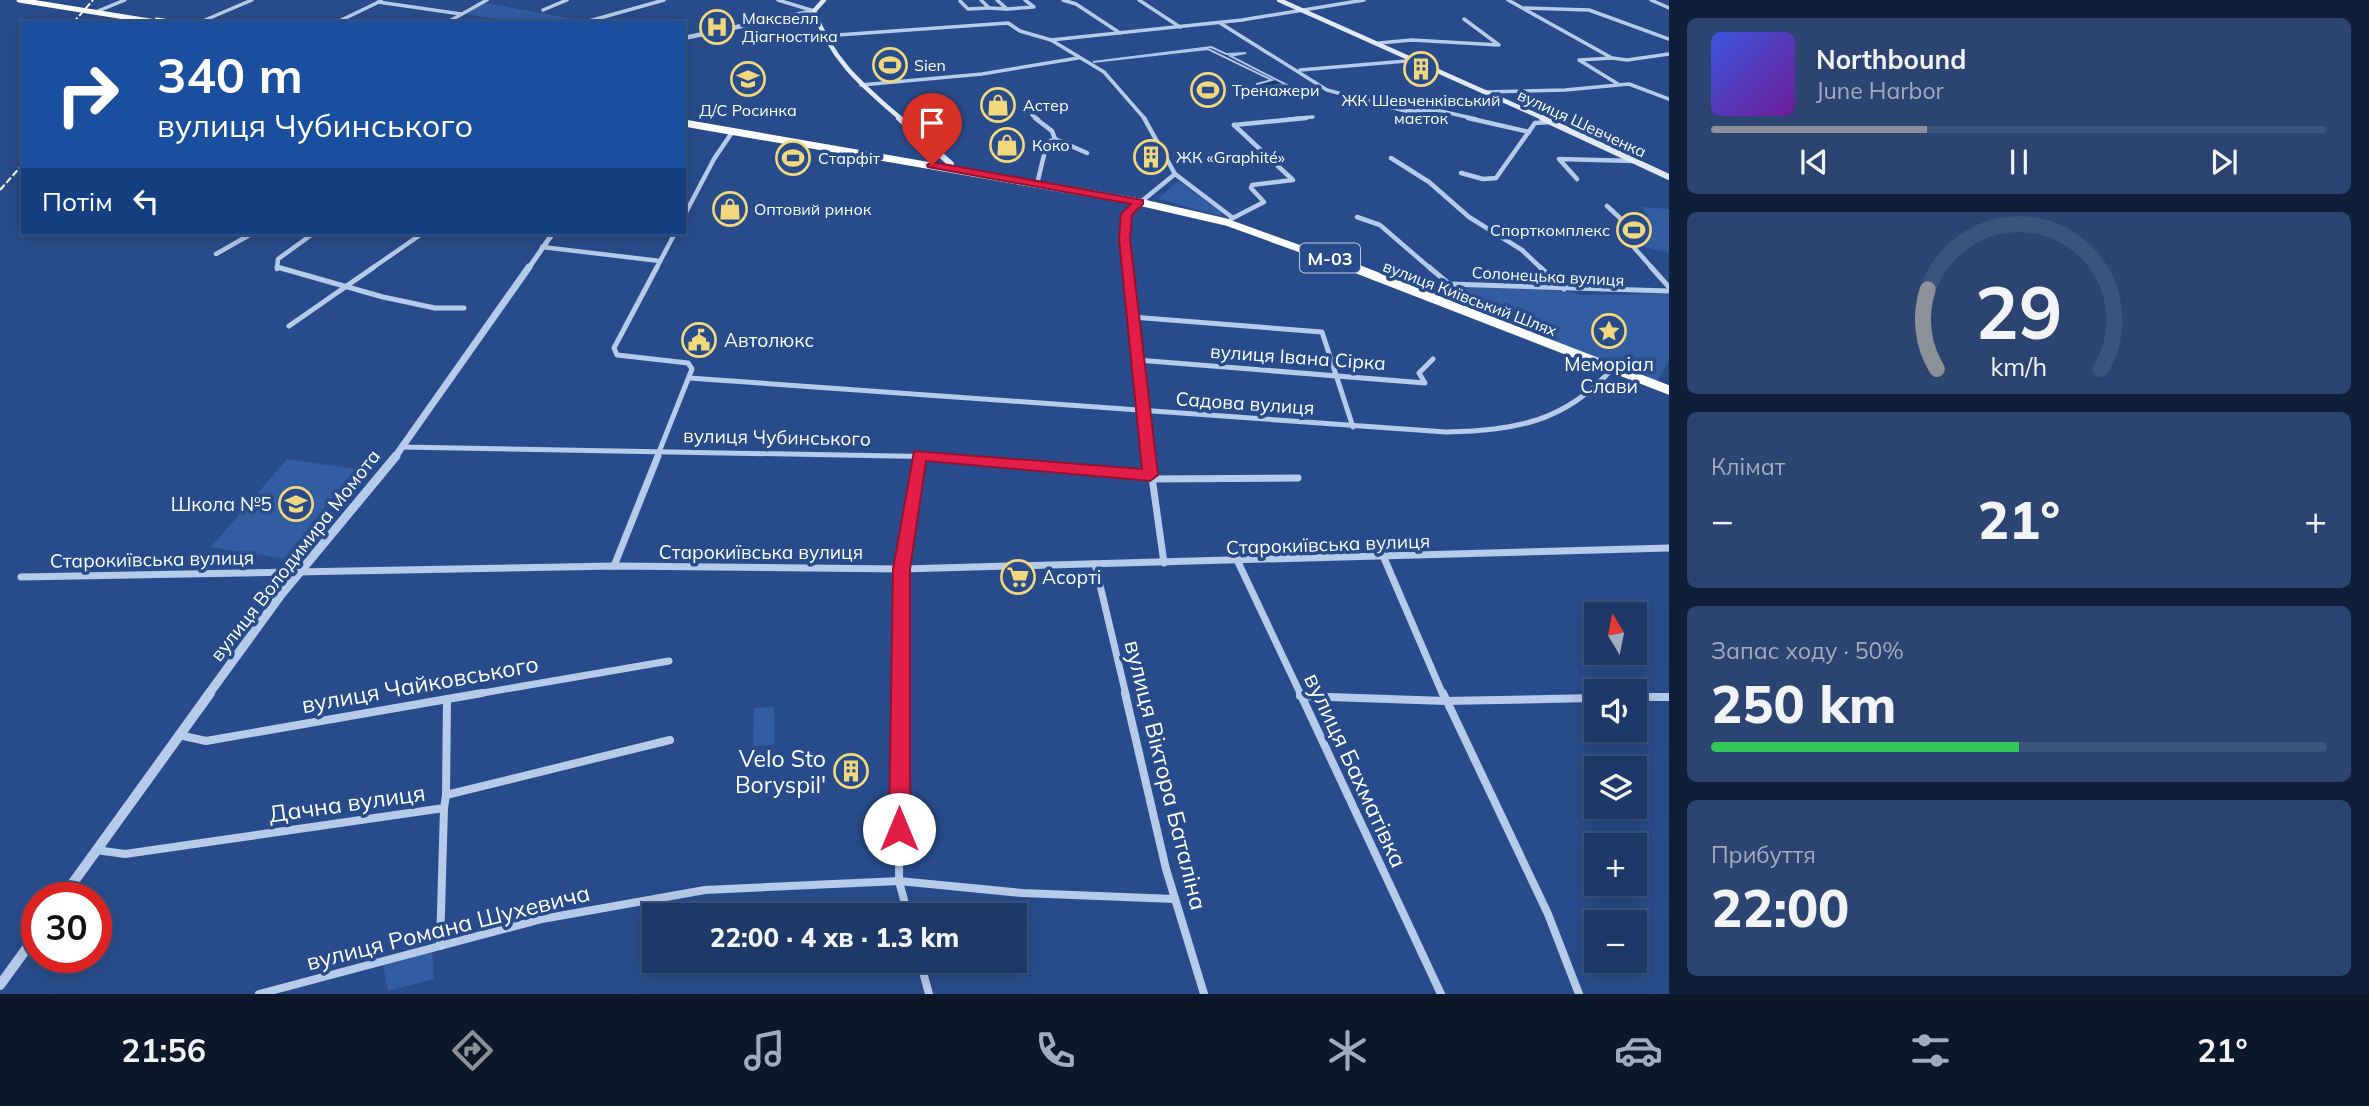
<!DOCTYPE html>
<html lang="uk">
<head>
<meta charset="utf-8">
<style>
	body { margin:0; font-family:Mulish,sans-serif; background:#2b4471; color:#f1f3f6; height:100vh; display:flex; flex-direction:column; font-size:26px; white-space:nowrap }
	* { box-sizing:border-box; margin:0 }
	p { font-size:23px; color:#a1acc0 }
	.icon { flex:none; width:38px; height:38px; fill:none; stroke:currentColor; stroke-width:2; stroke-linecap:round; stroke-linejoin:round }
	.map { position:relative; flex:1; overflow:hidden }
	.panel { display:flex; flex-direction:column; gap:18px; padding:18px; background:#101f39; width:700px }
	.panel>* { flex:none }
	.hud { position:absolute; left:21px; top:21px; width:665px; height:214px; border-radius:0px; box-shadow:0 4px 18px #0003,0 0 0 2px #3c537c; background:#1a4fa0; color:#fff; overflow:hidden }
	.needle { width:46px; rotate:350deg }
	.fabs { position:absolute; left:1584px; top:602px; display:grid; gap:14px }
	.fabs a { display:grid; place-items:center; width:63px; height:63px; border-radius:0px; background:#1e3968; box-shadow:0 4px 18px #0003,0 0 0 2px #3c537c; font-size:35px }
	.speed { position:absolute; left:21px; top:882px; display:flex; gap:14px; font-size:35px; font-weight:700; text-align:center }
	.speed>* { display:grid; place-content:center; width:91px; height:91px; border-radius:50%; background:#1e3968; box-shadow:0 4px 18px #0003,0 0 0 2px #3c537c; line-height:1 }
	.speed .limit { border:10px solid #d22; background:#fff; color:#111 }
	.pin { position:absolute; display:grid; place-items:center; width:60px; height:60px; color:#fff; margin:-72px -30px; border-radius:50% 50% 50% 0; rotate:-45deg; box-shadow:0 0 7px #0007 }
	.pin .icon { rotate:45deg }
	.me { position:absolute; width:77px; margin:-38px; rotate:0deg; stroke-linejoin:round; filter:drop-shadow(0 0 5px #0008) }
	.turn { display:flex; align-items:center; gap:24px; height:147px; padding:0 21px; font-size:32px }
	.turn .icon { width:91px; height:91px; stroke-width:2.5 }
	.turn b { display:block; font-size:49px; line-height:60px }
	.then { display:flex; align-items:center; height:66px; padding:0 21px; background:#0003; gap:14px; font-size:26px }
	.big { font-size:52px; font-weight:800; line-height:1.1 }
	.panel .widget { flex:1; display:flex; flex-direction:column; justify-content:center; gap:10px; min-width:0; padding:0 24px; border-radius:10px; background:#2b4471 }
	.panel .dial { align-items:center; gap:0 }
	.dial svg { height:182px; overflow:visible; fill:none; stroke:#3c537c; stroke-width:7; stroke-linecap:round; text-anchor:middle }
	.dial text { fill:#f1f3f6; stroke:none }
	.song { display:flex; align-items:center; gap:21px }
	.cover { width:84px; height:84px; border-radius:10px; background:linear-gradient(135deg,hsl(230 70% 55%),hsl(280 70% 35%)) }
	.played { height:7px; border-radius:4px; background:linear-gradient(90deg,#8c9099 35%,#3c537c 35%) }
	.keys { display:flex; justify-content:space-around; direction:ltr }
	.heat { display:flex; justify-content:space-between; align-items:center; font-size:38px; direction:ltr }
	.charge { height:10px; border-radius:5px; background:linear-gradient(90deg,#34c759 50%,#3c537c 0) }
	.trip { position:absolute; left:642px; top:903px; width:385px; height:70px; border-radius:0px; background:#1e3968; box-shadow:0 4px 18px #0003,0 0 0 2px #3c537c; font-weight:800; line-height:70px; text-align:center }
	.tab-bar { display:flex; height:112px; justify-content:space-around; align-items:center; background:#0c172a; color:#a1acc0 }
	.tab-bar .icon { width:49px; height:49px }
	.tab-bar .on { color:#8c9099 }
	.tab-bar b { font-size:32px; color:#f1f3f6 }
	main { display:flex; flex:1; min-height:0 }
	.map>svg:first-child { display:block }
</style>
</head>
<body>
<main>
<div class="map">
<svg width="1669" height="994" viewBox="0 0 1669 994">
	<rect width="100%" height="100%" fill="#284c8b"/>
	<g fill="#335da2">
		<path d="M485,3l100,18 -62,2 -57,-9z"/>
		<path d="M1178,181l43,31 1,4 -64,-17z"/>
		<path d="M1641,207l28,2v43l-35,-7 -10,-26 1,-3h23z"/>
		<path d="M1452,286l114,5 16,4 87,-1v67l-12,21 -212,-84z"/>
		<path d="M287,459l68,10 -71,90 -73,-12z"/>
		<path d="M774,707v38l-21,1 1,-38z"/>
		<path d="M432,951l2,28 -46,12 -5,-26z"/>
	</g>
	<path fill="#1d396b" stroke="#abc4ea" stroke-width="2" d="M1211,47l15,7 20,-1 -16,3 57,29 -29,2 -1,-3 15,-4 -64,-31 -115,13z"/>
	<g fill="none" stroke-linecap="round" stroke-linejoin="round">
		<g stroke="#b6cae9" stroke-width="3.5">
			<path d="M778,0l36,11"/>
			<path d="M1063,0l13,4 44,29"/>
			<path d="M1139,0l41,27"/>
			<path d="M1508,0l104,58 15,2 42,-6"/>
			<path d="M1651,0l18,8"/>
			<path d="M960,1l8,8 21,-1 -8,-8"/>
			<path d="M378,2l83,12"/>
			<path d="M989,8l18,1 -10,-9"/>
			<path d="M1525,8l64,2 80,29"/>
			<path d="M1007,9l27,-2 -9,-7"/>
			<path d="M543,10l24,-10"/>
			<path d="M98,11l27,-11"/>
			<path d="M198,23l54,-23"/>
			<path d="M335,23l46,-22"/>
			<path d="M446,23l41,-23"/>
			<path d="M582,23l82,-23"/>
			<path d="M1220,23l107,67 78,21 31,-1 40,9"/>
			<path d="M823,36l185,-13 12,8 31,9"/>
			<path d="M1379,43l33,-3 87,5 -35,-26"/>
			<path d="M1612,58l-33,2 39,24"/>
			<path d="M1300,70l118,-10"/>
			<path d="M861,85l121,-11 96,-16"/>
			<path d="M1484,92l81,-2 64,-6 40,15"/>
			<path d="M1032,115l6,4"/>
			<path d="M1145,119l-41,-47 -53,-32 191,-20 122,-20"/>
			<path d="M1289,119l24,-2"/>
		</g>
		<g stroke="#b6cae9" stroke-width="4.5">
			<path d="M1035,118l17,13 3,8 32,14"/>
			<path d="M1144,118l31,56 58,44"/>
			<path d="M1468,118l61,14"/>
			<path d="M1234,125l72,-7"/>
			<path d="M1391,158l38,24 40,35 53,33 20,19"/>
			<path d="M1461,173l22,6 13,-1 39,-55 16,-1"/>
			<path d="M1577,179l-18,-20 75,2"/>
			<path d="M1037,184l10,-41 8,-4"/>
			<path d="M1607,206l13,12 10,25 23,26"/>
			<path d="M684,216l30,-57 19,-28"/>
			<path d="M1357,217l23,8 51,44"/>
			<path d="M1231,219l33,-17 -13,-14 1,-3 41,-5 -59,-55"/>
			<path d="M542,247l118,14"/>
			<path d="M216,254l37,-21"/>
			<path d="M277,269l1,-10 36,-26"/>
			<path d="M371,269l52,-36"/>
			<path d="M656,269l19,-36"/>
			<path d="M1128,269l-2,-55 49,-40"/>
		</g>
		<g stroke="#b6cae9" stroke-width="5">
			<path d="M277,267l106,30 52,11h29"/>
			<path d="M657,267l-43,81 3,7 71,8 4,6 -35,88"/>
			<path d="M1128,267l21,190"/>
			<path d="M1429,267l20,17"/>
			<path d="M1540,267l24,22"/>
			<path d="M1651,267l18,20"/>
			<path d="M1432,298l17,-14 220,7"/>
			<path d="M1132,317l190,15 31,95"/>
			<path d="M289,326l85,-59"/>
			<path d="M1137,360l288,23 -6,-10 14,-14"/>
			<path d="M689,378l757,54c69,-2 118,-9 166,-63"/>
			<path d="M402,447l546,10"/>
		</g>
		<g stroke="#b6cae9" stroke-width="7">
			<path d="M928,456l222,19"/>
			<path d="M1149,456l15,107"/>
			<path d="M1151,479l147,-1"/>
			<path d="M1384,558l59,137"/>
			<path d="M1238,562l63,133"/>
			<path d="M1095,564l31,131"/>
			<path d="M614,566l44,-110"/>
			<path d="M21,577l593,-11 288,3 767,-21"/>
			<path d="M471,695l198,-34"/>
			<path d="M901,695l1,-126 18,-113"/>
		</g>
		<g stroke="#b6cae9" stroke-width="8">
			<path d="M901,693l-2,188 9,34"/>
			<path d="M1125,693l41,176 38,125"/>
			<path d="M1300,693l141,301"/>
			<path d="M1443,693l105,221 31,80"/>
			<path d="M1300,696l146,5 150,-3"/>
			<path d="M1634,697h35"/>
			<path d="M179,735l27,6 276,-48"/>
			<path d="M446,795l1,-96"/>
			<path d="M96,850l29,4 319,-46 2,-13 224,-55"/>
			<path d="M440,946l4,-138"/>
			<path d="M920,961l9,33"/>
			<path d="M259,994l283,-75 163,-29 194,-9 123,12 153,6"/>
		</g>
		<path stroke="#b6cae9" stroke-width="4.5" d="M684,38l130,-27"/>
		<path stroke="#b6cae9" stroke-width="5" d="M528,269l25,-36"/>
		<path stroke="#b6cae9" stroke-width="7" d="M395,457l134,-190"/>
		<path stroke="#b6cae9" stroke-width="9" d="M208,695l72,-99 116,-140"/>
		<g stroke="#b6cae9" stroke-width="10">
			<path d="M62,898l148,-205"/>
			<path d="M0,985l37,-51"/>
		</g>
		<g stroke="#e1e9f8" stroke-width="4.5">
			<path d="M824,0l-10,11c18,50 48,74 87,108"/>
			<path d="M1279,0l266,119"/>
		</g>
		<g stroke="#e1e9f8" stroke-width="6">
			<path d="M899,118l52,46 -1,4"/>
			<path d="M1542,118l127,59"/>
		</g>
		<g stroke="#fcfdfe" stroke-width="5">
			<path d="M19,0l143,23"/>
			<path d="M157,20l19,3"/>
		</g>
		<path stroke="#fcfdfe" stroke-width="7" d="M684,123l455,79 87,20 130,47"/>
		<path stroke="#fcfdfe" stroke-width="9" d="M1352,267l317,123"/>
		<g stroke="#fff" stroke-width="2" stroke-dasharray="7 2.5" stroke-linecap="butt">
			<path d="M73,23l20,-23"/>
			<path d="M0,190l23,-26"/>
		</g>
	</g>
	<path fill="#e11d48" stroke="#92132f" stroke-width="2" d="M932,162l211,38v4l-11,11 -2,24 28,236 -8,6 -224,-20 -16,108v260l-3,7 -8,3 -7,-3 -3,-7 4,-260 21,-118 228,18 -23,-230 2,-25 10,-10 -203,-37 -1,-2z"/>
	<defs>
		<g id="hospital-ring" transform="scale(1.75)"><circle r="9.5" fill="#284c8b" stroke="#f1d87d" stroke-width="1.5"/><path d="M-5-5h3v3.5h4V-5h3V5h-3V1.5h-4V5h-3Z" fill="#f1d87d"/></g>
		<g id="stadium-ring" transform="scale(1.75)"><circle r="9.5" fill="#284c8b" stroke="#f1d87d" stroke-width="1.5"/><path d="M0-5a6.5 5 0 1 0 0 10a6.5 5 0 1 0 0-10ZM-3.5-1.8h7v3.6h-7Z" fill="#f1d87d"/></g>
		<g id="building-ring" transform="scale(1.75)"><circle r="9.5" fill="#284c8b" stroke="#f1d87d" stroke-width="1.5"/><path d="M-4-6H4V6H1V3H-1V6H-4ZM-2.5-4.3h1.7v1.8h-1.7ZM.8-4.3h1.7v1.8H.8ZM-2.5-1h1.7V.8h-1.7ZM.8-1h1.7V.8H.8Z" fill="#f1d87d"/></g>
		<g id="school-ring" transform="scale(1.75)"><circle r="9.5" fill="#284c8b" stroke="#f1d87d" stroke-width="1.5"/><path d="M0-5L7-2L0 1L-7-2ZM-4 1L0 2.5L4 1V4Q0 6-4 4Z" fill="#f1d87d"/></g>
		<g id="shop-ring" transform="scale(1.75)"><circle r="9.5" fill="#284c8b" stroke="#f1d87d" stroke-width="1.5"/><path d="M-5-2.5h2.3a2.7 3.5 0 0 1 5.4 0H5L5.5 6h-11ZM-1.5-2.5h3a1.5 2.3 0 0 0-3 0Z" fill="#f1d87d"/></g>
		<g id="sight-ring" transform="scale(1.75)"><circle r="9.5" fill="#284c8b" stroke="#f1d87d" stroke-width="1.5"/><path d="M0-6L1.8-2.2L6-1.7L2.9 1.2L3.7 5.4L0 3.3L-3.7 5.4L-2.9 1.2L-6-1.7L-1.8-2.2Z" fill="#f1d87d"/></g>
		<g id="civic-ring" transform="scale(1.75)"><circle r="9.5" fill="#284c8b" stroke="#f1d87d" stroke-width="1.5"/><path d="M-.6-6.5H3V-4.5H.6V-3L4-1V1h2V6H-6V1h2V-1L-.6-3ZM-1.2 2.5V6h2.4V2.5Z" fill="#f1d87d"/></g>
		<g id="supermarket-ring" transform="scale(1.75)"><circle r="9.5" fill="#284c8b" stroke="#f1d87d" stroke-width="1.5"/><path d="M-6-5.5h2.5l.6 2H6L4.5 2H-2.5L-4.4-4H-6ZM-1.5 3.2a1.3 1.3 0 1 0 .1 0ZM3 3.2a1.3 1.3 0 1 0 .1 0Z" fill="#f1d87d"/></g>
	</defs>
	<g fill-rule="evenodd">
		<use href="#hospital-ring" x="717" y="27"/>
		<use href="#stadium-ring" x="890" y="65"/>
		<use href="#building-ring" x="1421" y="69"/>
		<use href="#school-ring" x="748" y="79"/>
		<use href="#stadium-ring" x="1208" y="90"/>
		<use href="#shop-ring" x="998" y="105"/>
		<use href="#shop-ring" x="1007" y="145"/>
		<use href="#building-ring" x="1151" y="157"/>
		<use href="#stadium-ring" x="793" y="158"/>
		<use href="#shop-ring" x="730" y="209"/>
		<use href="#stadium-ring" x="1634" y="230"/>
		<use href="#sight-ring" x="1609" y="331"/>
		<use href="#civic-ring" x="699" y="340"/>
		<use href="#school-ring" x="296" y="504"/>
		<use href="#supermarket-ring" x="1018" y="577"/>
		<use href="#building-ring" x="851" y="771"/>
	</g>
	<g text-anchor="middle" dominant-baseline="central" stroke-width="7" stroke-linejoin="round" paint-order="stroke">
		<g font-size="16" fill="#fff" stroke="#284c8b" text-anchor="start">
			<text x="742" y="18">Максвелл<tspan x="742" dy="18">Діагностика</tspan></text>
			<text x="914" y="65">Sien</text>
			<text x="1232" y="90">Тренажери</text>
			<text x="1421" y="100" text-anchor="middle">ЖК Шевченківський<tspan x="1421" dy="18">маєток</tspan></text>
			<text x="1023" y="105">Астер</text>
			<text x="748" y="110" text-anchor="middle">Д/С Росинка</text>
			<text x="1032" y="145">Коко</text>
			<text x="1176" y="157">ЖК «Graphité»</text>
			<text x="818" y="158">Старфіт</text>
			<text x="754" y="209">Оптовий ринок</text>
			<text x="1610" y="230" text-anchor="end">Спорткомплекс</text>
		</g>
		<g font-size="16" fill="#fff" stroke="#284c8b">
			<text transform="translate(1582 123) rotate(25)">вулиця Шевченка</text>
			<text transform="translate(1548 276) rotate(3)">Солонецька вулиця</text>
			<text transform="translate(1470 298) rotate(21)">вулиця Київський Шлях</text>
		</g>
		<rect fill="#284c8b" stroke="#bec9dc" stroke-width="2" x="1300" y="243.5" width="60" height="29" rx="5"/>
		<g font-size="18" font-weight="bold" fill="#fff">
			<text x="1330" y="258">М-03</text>
		</g>
		<g font-size="19" fill="#fff" stroke="#284c8b" text-anchor="start">
			<text x="724" y="340">Автолюкс</text>
			<text x="1609" y="364" text-anchor="middle">Mеморіал<tspan x="1609" dy="22">Слави</tspan></text>
			<text x="272" y="504" text-anchor="end">Школа №5</text>
			<text x="1042" y="577">Асорті</text>
		</g>
		<g font-size="19" fill="#fff" stroke="#284c8b">
			<text transform="translate(1298 357) rotate(4)">вулиця Івана Сірка</text>
			<text transform="translate(1245 403) rotate(4)">Садова вулиця</text>
			<text transform="translate(777 437) rotate(1)">вулиця Чубинського</text>
			<text transform="translate(1328 544) rotate(-2)">Старокиївська вулиця</text>
			<text x="761" y="552">Старокиївська вулиця</text>
			<text transform="translate(295 555) rotate(-52)">вулиця Володимира Момота</text>
			<text transform="translate(152 559) rotate(-1)">Старокиївська вулиця</text>
		</g>
		<g font-size="23" fill="#fff" stroke="#284c8b">
			<text transform="translate(420 684) rotate(-10)">вулиця Чайковського</text>
			<text transform="translate(1356 770) rotate(65)">вулиця Бахматівка</text>
			<text transform="translate(1166 775) rotate(76)">вулиця Віктора Баталіна</text>
			<text transform="translate(347 803) rotate(-8)">Дачна вулиця</text>
			<text transform="translate(448 927) rotate(-14)">вулиця Романа Шухевича</text>
		</g>
		<g font-size="23" fill="#fff" stroke="#284c8b" text-anchor="end">
			<text x="826" y="758">Velo Sto<tspan x="826" dy="26">Boryspil'</tspan></text>
		</g>
	</g>
</svg>
<div class="fabs">
<a><svg class="needle" viewBox="-14 -14 28 28"><path d="M0-13l5 13h-10z" fill="#e53935"/><path d="M0 13l5-13h-10z" fill="#a1acc0"/></svg></a>
<a><svg class="icon" aria-label="sound" viewBox="0 0 24 24"><path d="M4 9h4l5-4v14l-5-4H4zM17 9q2 3 0 6"/></svg></a>
<a><svg class="icon" aria-label="layers" viewBox="0 0 24 24"><path d="M12 4l9 5-9 5-9-5zM3 14l9 5 9-5"/></svg></a>
<a>+</a>
<a>−</a>
</div>
<div class="speed"><div class="limit">30</div></div>
<div class="pin" style="left:932px;top:165px;background:#d93025"><svg class="icon" aria-label="arrive" viewBox="0 0 24 24"><path d="M6 21V4h12l-3 4 3 4H6"/></svg></div>
<svg class="me" style="left:899px;top:829px" viewBox="-20 -20 40 40"><circle r="19" fill="#fff"/><path d="M0-13L10 11 0 6-10 11z" fill="#e11d48"/></svg>
<div class="trip">22:00 · 4 хв · 1.3 km</div>
<div class="hud">
<div class="turn"><svg class="icon" aria-label="right" viewBox="0 0 24 24"><path d="M7 20v-9h11M14 6l5 5-5 5"/></svg><div><b>340 m</b>вулиця Чубинського</div></div>
<div class="then">Потім<svg class="icon" aria-label="left" viewBox="0 0 24 24"><path d="M17 20v-9H6M10 6l-5 5 5 5"/></svg></div>
</div>
</div>
<section class="panel">
<div class="widget">
<div class="song"><i class="cover"></i><div><b>Northbound</b><p>June Harbor</p></div></div>
<div class="played"></div>
<div class="keys"><svg class="icon" aria-label="previous" viewBox="0 0 24 24"><path d="M18 5L8 12l10 7zM5 5v14"/></svg><svg class="icon" aria-label="pause" viewBox="0 0 24 24"><path d="M8 5v14M16 5v14"/></svg><svg class="icon" aria-label="next" viewBox="0 0 24 24"><path d="M6 5l10 7-10 7zM19 5v14"/></svg></div>
</div>
<div class="widget dial"><svg viewBox="0 0 100 80">
<path d="M14 69A42 42 0 1 1 86 69"/>
<path d="M14 69A42 42 0 0 1 10 34" stroke="#8c9099"/>
<text x="50" y="56" font-size="32" font-weight="700">29</text>
<text x="50" y="72" font-size="11">km/h</text>
</svg></div>
<div class="widget"><p>Клімат</p>
<div class="heat"><a>−</a><b class="big">21°</b><a>+</a></div>
</div>
<div class="widget"><p>Запас ходу · 50%</p><b class="big">250 km</b><div class="charge"></div></div>
<div class="widget"><p>Прибуття</p><b class="big">22:00</b></div>
</section>
</main>
<nav class="tab-bar">
<b>21:56</b>
<svg class="icon on" aria-label="directions" viewBox="0 0 24 24"><path d="M12 3l9 9-9 9-9-9zM9 14v-3h6M13 9l2 2-2 2"/></svg>
<svg class="icon" aria-label="music" viewBox="0 0 24 24"><path d="M9 18V5l10-2v13"/><circle cx="6" cy="18" r="3"/><circle cx="16" cy="16" r="3"/></svg>
<svg class="icon" aria-label="phone" viewBox="0 0 24 24"><path d="M5 4h4l2 5-3 2q2 4 5 5l2-3 5 2v4C11 20 4 13 5 4z"/></svg>
<svg class="icon" aria-label="climate" viewBox="0 0 24 24"><path d="M12 3v18M4 7l16 10M4 17L20 7"/></svg>
<svg class="icon" aria-label="car" viewBox="0 0 24 24"><path d="M5 17H2v-5l4-1 3-4h7l3 4 3 1v5h-3M9 17h6M6 11h13"/><circle cx="7" cy="17" r="2"/><circle cx="17" cy="17" r="2"/></svg>
<svg class="icon" aria-label="filters" viewBox="0 0 24 24"><path d="M4 7h16M4 17h16"/><circle cx="9" cy="7" r="2"/><circle cx="15" cy="17" r="2"/></svg>
<b>21°</b>
</nav>
</body>
</html>
